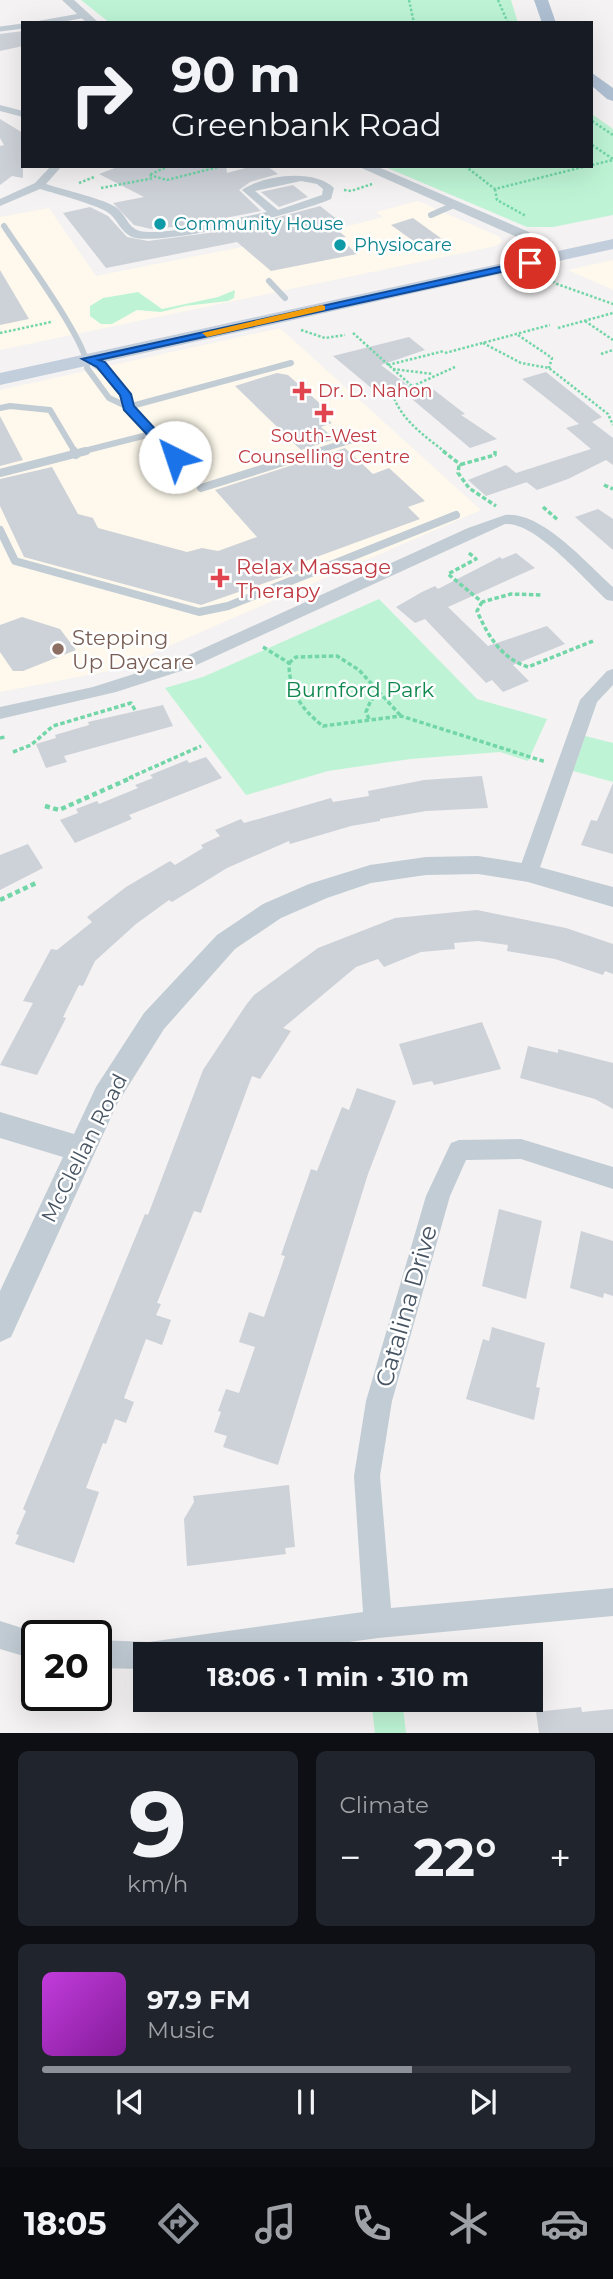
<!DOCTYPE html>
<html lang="en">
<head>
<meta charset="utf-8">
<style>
	body { margin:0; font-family:Montserrat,sans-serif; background:#20242c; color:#f1f3f6; height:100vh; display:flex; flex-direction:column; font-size:26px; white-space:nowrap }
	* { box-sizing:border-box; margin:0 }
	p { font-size:23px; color:#9ea1a6 }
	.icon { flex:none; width:38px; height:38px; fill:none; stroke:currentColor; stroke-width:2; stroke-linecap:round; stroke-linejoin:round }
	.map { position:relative; height:1733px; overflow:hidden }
	.side { display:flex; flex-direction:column; gap:18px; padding:18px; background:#0d0f14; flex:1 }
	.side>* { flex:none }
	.hud { position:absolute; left:21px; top:21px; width:572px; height:147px; border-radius:0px; box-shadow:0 7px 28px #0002; background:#171b24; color:#f1f3f6; overflow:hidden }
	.speed { position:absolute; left:21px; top:1620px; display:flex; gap:14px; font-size:35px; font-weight:700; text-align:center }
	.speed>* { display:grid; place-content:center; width:91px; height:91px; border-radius:50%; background:#171b24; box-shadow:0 7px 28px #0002; line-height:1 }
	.speed .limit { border:4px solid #111; border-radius:10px; background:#fff; color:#111 }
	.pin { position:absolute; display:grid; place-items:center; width:60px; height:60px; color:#fff; margin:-30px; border:4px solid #fff; border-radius:50%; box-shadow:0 2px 7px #0007 }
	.me { position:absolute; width:77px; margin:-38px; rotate:319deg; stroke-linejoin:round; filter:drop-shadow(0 0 5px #0008) }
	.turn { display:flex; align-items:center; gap:24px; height:147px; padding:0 35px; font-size:32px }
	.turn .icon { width:91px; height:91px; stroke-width:2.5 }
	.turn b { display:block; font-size:49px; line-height:60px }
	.big { font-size:52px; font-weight:700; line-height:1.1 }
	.side .card { flex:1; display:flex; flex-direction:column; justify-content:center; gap:10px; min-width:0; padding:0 24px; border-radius:10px; background:#20242c }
	.side .dial { align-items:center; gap:0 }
	.dial b { font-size:91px; line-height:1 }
	.song { display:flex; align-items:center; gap:21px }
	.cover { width:84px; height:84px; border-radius:10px; background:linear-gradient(135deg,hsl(290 70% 55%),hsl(290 70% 35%)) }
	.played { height:7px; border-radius:4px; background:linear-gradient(90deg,#8c9099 70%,#363941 70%) }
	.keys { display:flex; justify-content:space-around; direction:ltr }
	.heat { display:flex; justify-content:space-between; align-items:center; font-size:38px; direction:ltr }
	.side .tiles { flex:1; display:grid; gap:18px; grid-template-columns:1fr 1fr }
	.card:last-child { grid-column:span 2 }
	.trip { position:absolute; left:133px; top:1642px; width:410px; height:70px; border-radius:0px; background:#171b24; box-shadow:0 7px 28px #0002; font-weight:700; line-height:70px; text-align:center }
	.tabs { display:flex; height:112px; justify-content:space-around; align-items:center; background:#090b0e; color:#9ea1a6 }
	.tabs .icon { width:49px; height:49px }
	.tabs .active { color:#8c9099 }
	.tabs b { font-size:32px; color:#f1f3f6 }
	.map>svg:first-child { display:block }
</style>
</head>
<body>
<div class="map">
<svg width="613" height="1733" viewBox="0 0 613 1733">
	<rect width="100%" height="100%" fill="#f4f2f2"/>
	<g fill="#fef9ec">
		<path d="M418,201l82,36 2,5 -6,4 -496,104v-133l49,-9 47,68 256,-51 31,-8 -7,-5z"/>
		<path d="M613,260v30l-45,-20z"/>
		<path d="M280,328l201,182 -367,160 -114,22v-302z"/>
	</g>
	<g fill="#bef4d5">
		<path d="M81,0h430l7,23h-408z"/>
		<path d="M592,114l21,15v86l-60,12h-26l-144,-61h209z"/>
		<path d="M235,290l-1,8 -6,3 -43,5 -24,6 -24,-2 -25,14h-11l-11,-8v-10l13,-8 35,-6 24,17 56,-12z"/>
		<path d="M379,599l98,100 70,20 -19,42 -28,-9 -90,7 -82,12 -82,24 -81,-107 38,-11z"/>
		<path d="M585,736l28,7v39l-40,-11z"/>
		<path d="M371,1699h31l4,34h-31z"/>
	</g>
	<g fill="#cdd1d8">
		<path d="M23,31v15l-23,5v-17z"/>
		<path d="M0,119l23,14v45l-11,-2 -12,9v-39l4,-1 -4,-7z"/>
		<path d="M120,166h106l1,7 26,-7h14l11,8 -28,8 -11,8 22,21 -78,15 -32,3 -17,-4 -21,-22 31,-6 -45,-23z"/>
		<path d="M293,185l15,12 -29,10 -18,-15z"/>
		<path d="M320,206l18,14 -10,3 18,14 -6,1 17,16 -86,17 -34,-29 -131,26 -43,-55 27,-6 18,9 19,21 21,4 83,-11z"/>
		<path d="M413,218l29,21 -23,6 -28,-20z"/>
		<path d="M0,270l29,49 -29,6z"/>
		<path d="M409,337l16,13 -44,15 29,22 -29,9 -48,-40z"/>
		<path d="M546,372l56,45 -10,5 21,16v27l-7,-5 -38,19 -31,11 -16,-12 6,4 -41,14 -18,-16 38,-15 10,8 75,-24 -25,-21 13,-4 -57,-45z"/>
		<path d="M277,373l11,2 45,40 -7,3 6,5 -11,4 14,12 -34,11 -66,-64z"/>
		<path d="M429,386l36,28 -4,1 36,24 -27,9 -64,-54z"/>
		<path d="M0,416l23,44 -23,6z"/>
		<path d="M345,448l28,26 16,-6 36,33 -17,6 12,12 -120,44 5,5 -20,8 -84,29 -177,-48 -24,-51v-27l52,-12 26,47 15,4 5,10 89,24 15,-4 16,3 39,-14 -42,-47z"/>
		<path d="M598,509l15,10v31l-38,-33z"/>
		<path d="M516,553l19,15 -87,39 40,39 59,-20 18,18 -52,21 16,16 -26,11 -11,-12 -6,3 -61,-64 -10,4 -19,-16 26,-15 13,-6 3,3 62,-32 2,2z"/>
		<path d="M22,617l38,12 16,21 -53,21h-10l-13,-19v-27z"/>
		<path d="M163,705l10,21 -109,30 3,6 -21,6 -10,-24 20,-6 -1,-3 34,-10 -1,-3z"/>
		<path d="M206,757l16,21 -93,37 3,4 -57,24 -15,-23 18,-7 -2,-4 21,-8 2,3 39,-16 -3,-3 18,-7 -3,-3 37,-15 2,3z"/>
		<path d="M482,776l6,32 -62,3 -46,8v2l-29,5 -61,18 -1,-3 -62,27 -55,34 -3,-2 -33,24 -41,37 -12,25 -4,-1 -16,32 3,1 -29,57 -37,-10 33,-62 -10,-2 28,-52 6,1 35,-28 -5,-5 39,-30 44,-26 5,4 28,-17 -2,-3 19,-9 -5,-6 26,-11 3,4 87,-25 2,4 36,-6 -1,-5 56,-11z"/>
		<path d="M613,783v71l-32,-9 10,-25 6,1z"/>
		<path d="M28,844l15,24 -43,22v-35z"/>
		<path d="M477,910l89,18 47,16v30l-8,-3 -2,4 -48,-16 -48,-8 1,-6 -30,-4 -24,2 1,6 -34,3 -37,15 -6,-8 -22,8 -73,61 8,3 -31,48 -8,-3 -51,137 -7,-2 -37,92 4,1 -5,11 15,5 -9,25 -16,-6 -22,59 10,4 -8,21 -11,-4 -9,25 -3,-1 -17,45 13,4 -25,71 -59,-19 4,-9 -3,-1 10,-23 -3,-2 122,-295 3,1 55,-145 43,-65 8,-10 64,-47 77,-30z"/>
		<path d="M482,1022l19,47 -67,16 -2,-4 -19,4 -14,-41z"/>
		<path d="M528,1046l30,7v-4l55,14v46l-18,-10 -75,-21z"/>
		<path d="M357,1088l39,13 -28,73 -90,291 -55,-18 4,-11 -13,-4 7,-20 -3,-1 8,-22 13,4 16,-46 -16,-5 10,-30 15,5 21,-61 -4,-1 30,-86 6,2 25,-64 7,3z"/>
		<path d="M499,1209l43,12 -16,78 -44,-13z"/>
		<path d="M581,1231l32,10v55l-9,-3 -1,5 -33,-10z"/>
		<path d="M492,1327l53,16 -9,44 4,1 -6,32 -68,-21 17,-60 6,2z"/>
		<path d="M289,1485l6,62 -10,1 1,6 -99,12 -3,-47 10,-17 -1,-6z"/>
		<path d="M581,1707l1,5 31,-3v24h-74l-3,-21z"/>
	</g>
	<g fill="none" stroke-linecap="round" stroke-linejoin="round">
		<g stroke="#72d6a8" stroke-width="2.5" stroke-dasharray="2.5 2" stroke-linecap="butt">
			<path d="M409,0l5,23"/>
			<path d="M498,0l10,23"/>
			<path d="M592,121l21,14"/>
			<path d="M592,145l21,14"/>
			<path d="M592,165l21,-5"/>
			<path d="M169,166l-20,9 18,5 55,-14"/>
			<path d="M465,166l30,23 92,-23"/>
			<path d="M79,183l15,-6"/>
			<path d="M101,188l53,-10"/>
			<path d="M495,189l2,11 29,16"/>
			<path d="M344,190l7,1 21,-7"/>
			<path d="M545,276l12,8 56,20"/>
			<path d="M585,321l28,19"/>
			<path d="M558,328l55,-15"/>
			<path d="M301,330l24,8 20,-3"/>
			<path d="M0,333l51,-11"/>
			<path d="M353,333l60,54"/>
			<path d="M518,335l34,23 -3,10"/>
			<path d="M483,343l38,20 28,5 59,46 5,11"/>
			<path d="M445,353l105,-28"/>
			<path d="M601,354l12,-4"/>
			<path d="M388,365l56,-14"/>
			<path d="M393,369l40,5"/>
			<path d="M445,452c-19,-15 -44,-32 -52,-57l62,-28"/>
		</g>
		<g stroke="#72d6a8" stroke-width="3.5" stroke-dasharray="4.5 2.5" stroke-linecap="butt">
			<path d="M443,451l18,14"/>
			<path d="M495,451v4l-36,10 -1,8 11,15 27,18"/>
			<path d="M604,485l9,4"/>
			<path d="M543,507l15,13"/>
			<path d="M469,553l7,6 -28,15 34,28 29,-8 30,1"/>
			<path d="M482,602l-5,9c11,25 24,47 51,56l65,-26"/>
			<path d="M263,647l26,16c0,28 12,46 34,63l78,-10 145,46"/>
			<path d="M289,663l7,-6 41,-1 22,14 42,46"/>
			<path d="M369,719l-3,-7 5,-12 9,-7"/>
			<path d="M0,738l5,-1"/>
			<path d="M13,752l18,-7 22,-19 78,-23 4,7"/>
			<path d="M129,778l72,-32"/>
		</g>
		<g stroke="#72d6a8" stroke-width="4.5" stroke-dasharray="5 3.5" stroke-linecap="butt">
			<path d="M45,806l14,4 74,-33"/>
			<path d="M0,900l36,-17"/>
		</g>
		<g stroke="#c2ccd4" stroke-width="5">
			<path d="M41,23l45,-8"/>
			<path d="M0,29l23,-3"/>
		</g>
		<g stroke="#c2ccd4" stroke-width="6">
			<path d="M431,215l23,-10"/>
			<path d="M4,226c16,25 86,119 83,142l22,30 19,9 43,45"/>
			<path d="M269,281l16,17"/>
			<path d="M88,359l26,20 14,28"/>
			<path d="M128,407l163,-44"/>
			<path d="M0,408l10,-2 40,4 25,42"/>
			<path d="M80,452l75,-19"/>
			<path d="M314,452l55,-17"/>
		</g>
		<g stroke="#c2ccd4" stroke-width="8">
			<path d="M74,451l2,4"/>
			<path d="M169,451l6,6"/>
			<path d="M0,473l86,-22"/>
			<path d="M201,488l118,-37"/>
			<path d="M0,530l15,31 184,51 29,-6 228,-91"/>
		</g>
		<g fill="#c2ccd4" fill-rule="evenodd">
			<path d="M0,105l23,6v6l-23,-6z"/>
			<path d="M51,166h11l-16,18c15,5 62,16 71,24 9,7 11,20 23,23 23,6 101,-14 127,-19l-25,-22c21,-15 72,-22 92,-2l-3,11c-30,14 -171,48 -199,38 -11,-5 -14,-16 -22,-23 -8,-8 -57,-21 -70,-25l-40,17v-7l35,-16zM301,181l16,3 6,5 -1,6 -44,15 -23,-19z"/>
			<path d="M505,515c37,-4 82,49 108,72v14l-6,-1c-22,-20 -72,-79 -102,-76l-315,144 -74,24 -116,27v-12l93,-20 85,-27 290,-132z"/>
			<path d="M613,669v16l-16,17 -59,171 -3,5 -7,2 -7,-2 -3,-5 62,-173 27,-29z"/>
			<path d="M521,1139l92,28v22l-92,-30 -55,1 -16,36 -58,205 -12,75 11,132 222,-20v28l-235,22 -114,16h-119v15l-49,-1v-28l53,2 214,-30 -9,-136 12,-75 60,-205 25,-53 8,-3z"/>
			<path d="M0,1621l47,15h-10v24l-37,-11z"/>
		</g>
		<g fill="#c2ccd4" fill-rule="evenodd">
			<path d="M62,0h12l25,23h-12z"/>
			<path d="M357,166h19l153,66 14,11 -7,4 -17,-9z"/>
			<path d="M478,856l50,8 85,23v20l-85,-25 -50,-8 -52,1 -55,8 -44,15 -46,20 -46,31 -71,80 -47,75 -106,233 -11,5v-51l63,-134 -63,-19v-26l74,22 22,-47 48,-74 73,-78 46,-31 46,-20 61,-19 56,-8z"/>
		</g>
		<path fill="#c3cedc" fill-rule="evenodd" d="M613,239v10l-613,136v-12z"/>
		<g fill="#afc0d3" fill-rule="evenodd">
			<path d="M534,0h14l8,23h-14z"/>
			<path d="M592,73l21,15v13l-6,-2 -15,-13z"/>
		</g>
	</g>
	<path fill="#1a73e8" stroke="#114b97" stroke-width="2" d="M530,260l3,1v4l-434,95 6,2 26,32 3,12 45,49 2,2 -6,4 -4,-1 -47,-50 -4,-15 -23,-28 -15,-8z"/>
	<path fill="#f59e0b" d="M322,305l3,1v4l-118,27 -5,-4z"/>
	<g fill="#0f9aa8" stroke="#fff" stroke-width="2.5">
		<circle cx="160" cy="224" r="7"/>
		<circle cx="340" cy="245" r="7"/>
	</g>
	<g fill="#e0444e" stroke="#fff" stroke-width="2.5">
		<path d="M298.5 380.5h7v7h7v7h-7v7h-7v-7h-7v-7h7z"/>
		<path d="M320.5 402.5h7v7h7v7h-7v7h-7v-7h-7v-7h7z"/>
		<path d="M216.5 567.5h7v7h7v7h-7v7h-7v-7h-7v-7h7z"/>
	</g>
	<circle fill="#8d6e63" stroke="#fff" stroke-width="2.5" cx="58" cy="649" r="7"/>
	<g text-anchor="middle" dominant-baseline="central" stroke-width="5" stroke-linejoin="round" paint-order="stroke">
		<g font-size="18" fill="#0d838f" stroke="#fff" text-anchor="start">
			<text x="174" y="224">Community House</text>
			<text x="354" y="245">Physiocare</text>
		</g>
		<g font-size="18" fill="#be3a42" stroke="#fff" text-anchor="start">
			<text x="318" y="391">Dr. D. Nahon</text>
			<text x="324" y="436" text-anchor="middle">South-West<tspan x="324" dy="21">Counselling Centre</tspan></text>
		</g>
		<g font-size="21" fill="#be3a42" stroke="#fff" text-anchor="start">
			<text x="236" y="566">Relax Massage<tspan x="236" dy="24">Therapy</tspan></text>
		</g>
		<g font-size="21" fill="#785e54" stroke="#fff" text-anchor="start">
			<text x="72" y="637">Stepping<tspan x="72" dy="24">Up Daycare</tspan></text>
		</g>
		<g font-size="21" fill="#0e874e" stroke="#fff">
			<text x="360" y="689">Burnford Park</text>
		</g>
		<g font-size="21" fill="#475462" stroke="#fff">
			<text transform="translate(84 1148) rotate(-63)">McClellan Road</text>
		</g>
		<g font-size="24" fill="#475462" stroke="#fff">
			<text transform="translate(406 1306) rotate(-74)">Catalina Drive</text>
		</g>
	</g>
</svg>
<div class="speed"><div class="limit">20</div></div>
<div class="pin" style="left:530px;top:263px;background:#d93025"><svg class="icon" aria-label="arrive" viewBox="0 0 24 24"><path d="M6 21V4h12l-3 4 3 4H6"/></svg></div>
<svg class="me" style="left:175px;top:457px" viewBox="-20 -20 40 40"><circle r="19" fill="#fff"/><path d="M0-13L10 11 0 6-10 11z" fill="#1a73e8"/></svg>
<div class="trip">18:06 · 1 min · 310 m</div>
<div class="hud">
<div class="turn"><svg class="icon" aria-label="right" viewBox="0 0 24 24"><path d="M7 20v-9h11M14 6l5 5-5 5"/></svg><div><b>90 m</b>Greenbank Road</div></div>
</div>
</div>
<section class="side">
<div class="tiles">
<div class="card dial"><b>9</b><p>km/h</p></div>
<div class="card"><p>Climate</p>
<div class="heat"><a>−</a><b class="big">22°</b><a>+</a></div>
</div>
<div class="card">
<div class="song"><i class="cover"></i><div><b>97.9 FM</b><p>Music</p></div></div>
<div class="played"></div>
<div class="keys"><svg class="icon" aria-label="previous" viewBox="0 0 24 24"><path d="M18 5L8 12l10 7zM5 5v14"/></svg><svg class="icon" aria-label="pause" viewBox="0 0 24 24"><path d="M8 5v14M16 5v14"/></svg><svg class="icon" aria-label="next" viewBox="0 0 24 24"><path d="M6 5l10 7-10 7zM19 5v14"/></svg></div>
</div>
</div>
</section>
<nav class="tabs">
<b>18:05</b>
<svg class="icon active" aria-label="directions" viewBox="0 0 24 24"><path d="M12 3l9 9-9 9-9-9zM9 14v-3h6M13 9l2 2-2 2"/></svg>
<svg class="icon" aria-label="music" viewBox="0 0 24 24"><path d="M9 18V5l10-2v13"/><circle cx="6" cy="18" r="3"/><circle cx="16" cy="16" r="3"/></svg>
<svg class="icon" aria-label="phone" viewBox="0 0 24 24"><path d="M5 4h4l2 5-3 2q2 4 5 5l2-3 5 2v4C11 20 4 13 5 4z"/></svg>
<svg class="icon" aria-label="climate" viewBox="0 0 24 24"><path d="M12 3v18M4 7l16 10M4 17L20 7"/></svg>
<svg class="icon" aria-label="car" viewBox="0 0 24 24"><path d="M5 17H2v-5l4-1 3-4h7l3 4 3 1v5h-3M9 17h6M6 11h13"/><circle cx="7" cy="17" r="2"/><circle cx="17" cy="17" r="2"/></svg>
</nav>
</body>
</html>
